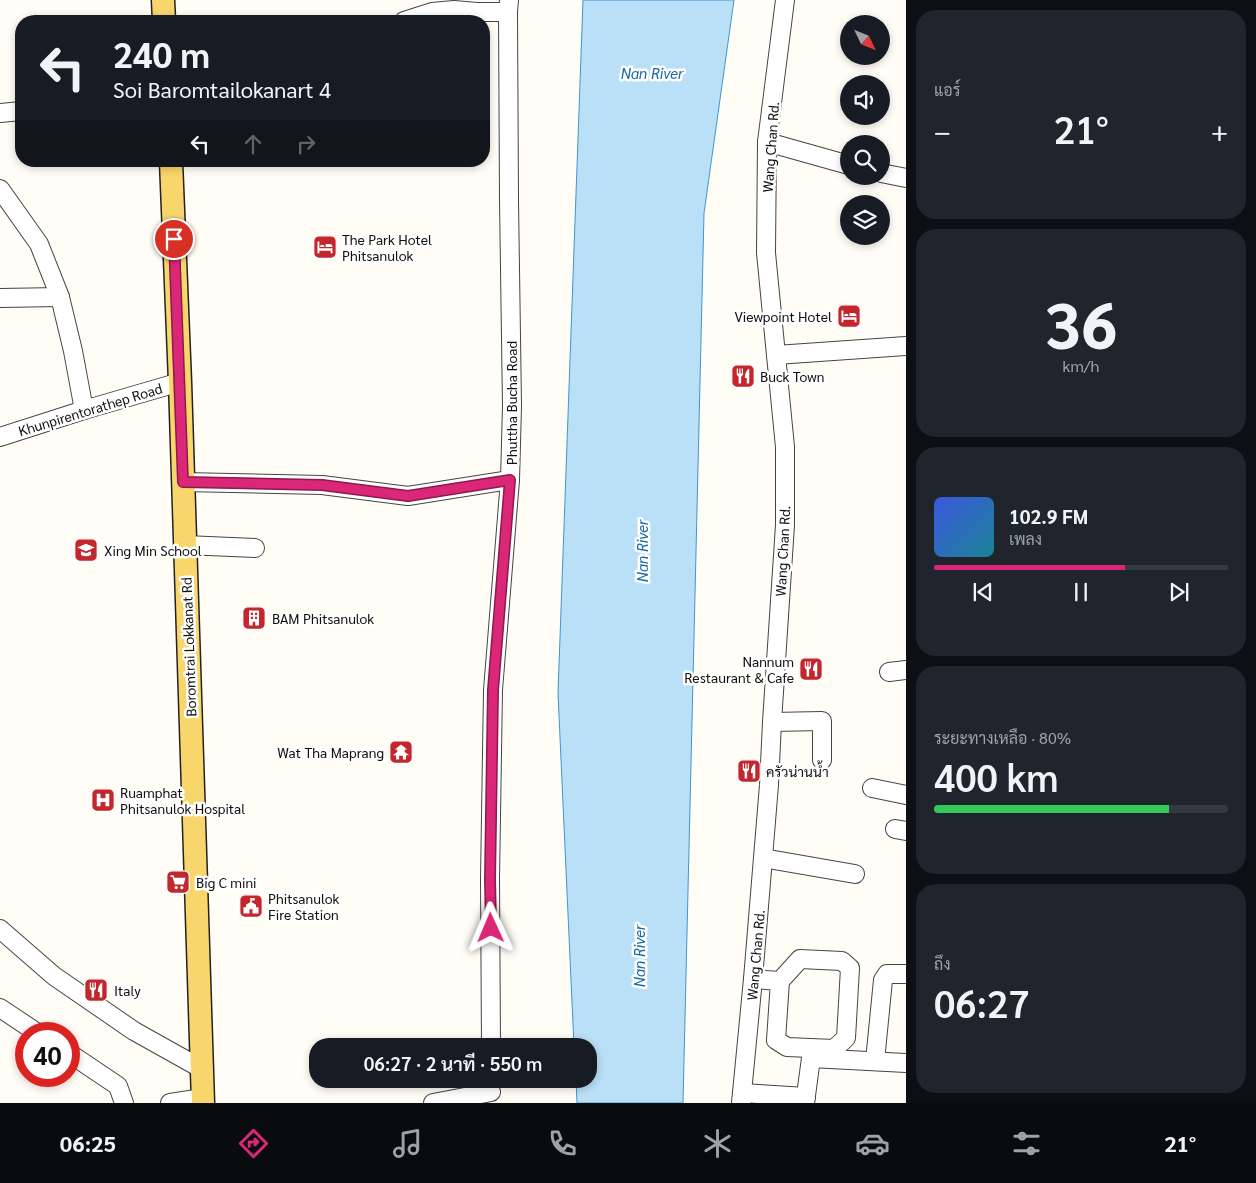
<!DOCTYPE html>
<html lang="th">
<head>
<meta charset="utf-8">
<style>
	body { margin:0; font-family:Georgia,Sarabun,serif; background:#20242c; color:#f1f3f6; height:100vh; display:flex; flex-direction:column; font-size:19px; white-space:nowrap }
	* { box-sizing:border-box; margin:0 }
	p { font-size:16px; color:#9ea1a6 }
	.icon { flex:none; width:28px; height:28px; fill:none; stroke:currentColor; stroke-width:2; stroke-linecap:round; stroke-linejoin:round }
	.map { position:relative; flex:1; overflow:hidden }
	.details { display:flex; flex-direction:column; gap:10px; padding:10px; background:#0d0f14; width:350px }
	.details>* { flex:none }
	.guide { position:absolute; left:15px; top:15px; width:475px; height:152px; border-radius:20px; box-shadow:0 2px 8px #0003; background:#171b24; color:#f1f3f6; overflow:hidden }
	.needle { width:32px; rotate:133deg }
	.fabs { position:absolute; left:840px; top:15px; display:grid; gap:10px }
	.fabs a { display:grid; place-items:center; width:50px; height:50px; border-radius:50%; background:#171b24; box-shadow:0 2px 8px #0003; font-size:25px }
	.speed { position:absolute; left:15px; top:1022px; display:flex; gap:10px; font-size:25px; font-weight:700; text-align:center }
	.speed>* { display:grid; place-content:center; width:65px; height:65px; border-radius:50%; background:#171b24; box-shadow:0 2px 8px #0003; line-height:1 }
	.speed .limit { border:8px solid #d22; background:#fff; color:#111 }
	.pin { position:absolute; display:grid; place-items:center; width:42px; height:42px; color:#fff; margin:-21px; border:2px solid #fff; border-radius:50%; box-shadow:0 1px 5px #0007 }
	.me { position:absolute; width:55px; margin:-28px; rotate:359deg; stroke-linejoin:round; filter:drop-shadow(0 0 4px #0008) }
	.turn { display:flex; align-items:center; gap:18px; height:105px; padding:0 15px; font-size:22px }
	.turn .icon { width:65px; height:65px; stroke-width:2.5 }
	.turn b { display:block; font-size:35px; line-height:42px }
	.lanes { display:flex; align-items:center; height:48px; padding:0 15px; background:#0003; justify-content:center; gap:25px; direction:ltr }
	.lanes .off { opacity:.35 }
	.big { font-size:38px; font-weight:600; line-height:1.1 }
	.details .widget { flex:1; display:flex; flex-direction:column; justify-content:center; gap:8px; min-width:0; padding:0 18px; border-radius:20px; background:#20242c }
	.details .dial { align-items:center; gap:0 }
	.dial b { font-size:65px; line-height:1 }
	.song { display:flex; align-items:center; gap:15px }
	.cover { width:60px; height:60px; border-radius:8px; background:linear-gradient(135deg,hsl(230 70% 55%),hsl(190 70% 35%)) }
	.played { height:5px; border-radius:2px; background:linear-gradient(90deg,#db2777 65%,#363941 65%) }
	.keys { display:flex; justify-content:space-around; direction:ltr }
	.heat { display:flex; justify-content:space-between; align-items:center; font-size:28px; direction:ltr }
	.charge { height:8px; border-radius:4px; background:linear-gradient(90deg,#34c759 80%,#363941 0) }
	.trip { position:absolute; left:309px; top:1038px; width:288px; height:50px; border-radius:20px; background:#171b24; box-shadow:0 2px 8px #0003; font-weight:600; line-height:50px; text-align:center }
	.menu { display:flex; height:80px; justify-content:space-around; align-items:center; background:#090b0e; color:#9ea1a6 }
	.menu .icon { width:35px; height:35px }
	.menu .on { color:#db2777 }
	.menu b { font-size:22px; color:#f1f3f6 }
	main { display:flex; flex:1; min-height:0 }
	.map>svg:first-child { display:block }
</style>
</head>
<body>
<main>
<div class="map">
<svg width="906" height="1103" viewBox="0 0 906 1103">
	<rect width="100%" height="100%" fill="#fffdf5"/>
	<path fill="#b9e0f7" stroke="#3f96cf" d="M583,0h151l-30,213 -21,890h-106l-1,-24h12v-33h-14l-16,-353z"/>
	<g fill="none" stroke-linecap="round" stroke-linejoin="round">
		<g stroke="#444" stroke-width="20">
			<g id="minor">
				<path d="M404,21l28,-9 22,-2 23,2h31"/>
				<path d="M0,113l21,-2"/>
				<path d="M767,142l82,23"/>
				<path d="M881,173l25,5"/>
				<path d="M0,189l39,55 21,53 13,54 11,59"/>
				<path d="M0,298l60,-1"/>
				<path d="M776,355l130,-9"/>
				<path d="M0,437l84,-27 96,-28"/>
				<path d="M183,482l139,3 86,11 102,-16"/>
				<path d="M185,545l70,3"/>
				<path d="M889,672l17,-2"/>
				<path d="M772,722l50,-1v39"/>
				<path d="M872,788l34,7"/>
				<path d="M895,829l11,2"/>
				<path d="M763,858l92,16"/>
				<path d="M0,929l54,47 80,55 68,38"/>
				<path d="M753,979l27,2 -4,59 11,7 47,2 12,-11 4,-70 -8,-7 -42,-2 -20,22"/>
				<path d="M0,1008l39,26"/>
				<path d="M491,1046l-1,-167 3,-189 17,-210 2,-74 -3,-206 -1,-188 1,-12"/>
				<path d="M69,1053l49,33 6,17"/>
				<path d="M875,1061l8,-81 4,-6h19"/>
				<path d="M742,1093l64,4"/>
				<path d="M170,1103l33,-5"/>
				<path d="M433,1103l58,-11"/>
				<path d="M741,1103l12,-124 16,-194 3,-63 13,-197v-78l-19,-194 1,-111 18,-142"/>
				<path d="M805,1103l6,-45 95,5"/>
			</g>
		</g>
		<g stroke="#222" stroke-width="25">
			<g id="major">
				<path d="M163,0l1,21"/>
				<path d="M171,161l9,221 23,721"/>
			</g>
		</g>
		<use href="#minor" stroke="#fff" stroke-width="18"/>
		<use href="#major" stroke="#f9d66b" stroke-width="22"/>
	</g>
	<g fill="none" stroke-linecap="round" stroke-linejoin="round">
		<g stroke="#8e194d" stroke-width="12">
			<path id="route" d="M174,239l9,243 139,3 86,11 102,-16 -17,210 -3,189 1,49"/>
		</g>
		<use href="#route" stroke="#db2777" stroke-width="9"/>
	</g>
	<defs>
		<g id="hotel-square" transform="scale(1.25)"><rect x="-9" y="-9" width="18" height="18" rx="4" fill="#c4262e" stroke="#fff"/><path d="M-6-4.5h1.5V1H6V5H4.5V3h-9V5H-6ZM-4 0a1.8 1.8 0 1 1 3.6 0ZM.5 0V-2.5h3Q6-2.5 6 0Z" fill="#fff"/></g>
		<g id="restaurant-square" transform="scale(1.25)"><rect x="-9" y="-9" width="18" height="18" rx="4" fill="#c4262e" stroke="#fff"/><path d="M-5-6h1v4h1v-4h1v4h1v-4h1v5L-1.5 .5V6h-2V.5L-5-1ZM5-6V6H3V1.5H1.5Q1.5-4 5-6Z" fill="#fff"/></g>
		<g id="school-square" transform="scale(1.25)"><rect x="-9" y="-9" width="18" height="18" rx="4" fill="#c4262e" stroke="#fff"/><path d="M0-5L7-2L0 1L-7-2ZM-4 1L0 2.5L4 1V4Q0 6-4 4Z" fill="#fff"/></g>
		<g id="building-square" transform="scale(1.25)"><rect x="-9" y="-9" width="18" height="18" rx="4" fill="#c4262e" stroke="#fff"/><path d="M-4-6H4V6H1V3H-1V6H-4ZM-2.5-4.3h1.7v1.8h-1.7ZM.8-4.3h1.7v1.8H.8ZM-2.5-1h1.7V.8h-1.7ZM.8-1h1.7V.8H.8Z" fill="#fff"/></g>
		<g id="temple-square" transform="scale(1.25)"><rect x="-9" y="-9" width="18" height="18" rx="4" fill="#c4262e" stroke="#fff"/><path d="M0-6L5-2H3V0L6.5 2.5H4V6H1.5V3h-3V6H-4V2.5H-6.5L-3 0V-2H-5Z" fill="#fff"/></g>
		<g id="hospital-square" transform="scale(1.25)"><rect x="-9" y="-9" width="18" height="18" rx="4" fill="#c4262e" stroke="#fff"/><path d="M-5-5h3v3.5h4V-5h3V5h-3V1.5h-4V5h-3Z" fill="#fff"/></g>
		<g id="supermarket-square" transform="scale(1.25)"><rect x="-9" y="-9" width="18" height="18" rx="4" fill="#c4262e" stroke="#fff"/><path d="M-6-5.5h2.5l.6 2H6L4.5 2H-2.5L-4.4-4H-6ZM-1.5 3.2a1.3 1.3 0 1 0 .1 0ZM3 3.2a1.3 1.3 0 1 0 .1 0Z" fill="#fff"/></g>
		<g id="civic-square" transform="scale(1.25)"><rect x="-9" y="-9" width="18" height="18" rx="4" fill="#c4262e" stroke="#fff"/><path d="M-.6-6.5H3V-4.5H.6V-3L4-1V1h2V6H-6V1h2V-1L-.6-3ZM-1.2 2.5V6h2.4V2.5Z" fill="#fff"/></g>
	</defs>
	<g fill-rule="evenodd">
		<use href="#hotel-square" x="325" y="247"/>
		<use href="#hotel-square" x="849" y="316"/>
		<use href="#restaurant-square" x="743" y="376"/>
		<use href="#school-square" x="86" y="550"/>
		<use href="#building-square" x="254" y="618"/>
		<use href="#restaurant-square" x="811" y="669"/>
		<use href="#temple-square" x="401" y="752"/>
		<use href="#restaurant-square" x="749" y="771"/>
		<use href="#hospital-square" x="103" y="800"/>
		<use href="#supermarket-square" x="178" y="882"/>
		<use href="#civic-square" x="251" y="906"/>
		<use href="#restaurant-square" x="96" y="990"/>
	</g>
	<g text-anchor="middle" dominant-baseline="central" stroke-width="5" stroke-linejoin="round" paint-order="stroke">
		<g font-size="14" fill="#111" stroke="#fff">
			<text transform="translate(770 147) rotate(-86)">Wang Chan Rd.</text>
			<text transform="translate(511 403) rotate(-90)">Phuttha Bucha Road</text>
			<text transform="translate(90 409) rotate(-17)">Khunpirentorathep Road</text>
			<text transform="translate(782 551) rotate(-87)">Wang Chan Rd.</text>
			<text transform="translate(188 647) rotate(-92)">Boromtrai Lokkanat Rd</text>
			<text transform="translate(755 955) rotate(-85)">Wang Chan Rd.</text>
		</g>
		<g font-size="14" fill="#111" stroke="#fff" text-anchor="start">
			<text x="342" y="239">The Park Hotel<tspan x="342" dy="16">Phitsanulok</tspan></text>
			<text x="832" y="316" text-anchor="end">Viewpoint Hotel</text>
			<text x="760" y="376">Buck Town</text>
			<text x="104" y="550">Xing Min School</text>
			<text x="272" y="618">BAM Phitsanulok</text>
			<text x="794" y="661" text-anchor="end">Nannum<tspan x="794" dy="16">Restaurant &amp; Cafe</tspan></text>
			<text x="384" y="752" text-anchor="end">Wat Tha Maprang</text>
			<text x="766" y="771">ครัวน่านน้ำ</text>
			<text x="120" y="792">Ruamphat<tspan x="120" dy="16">Phitsanulok Hospital</tspan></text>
			<text x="196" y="882">Big C mini</text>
			<text x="268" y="898">Phitsanulok<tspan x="268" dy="16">Fire Station</tspan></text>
			<text x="114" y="990">Italy</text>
		</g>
		<g font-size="15" font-style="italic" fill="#1768a6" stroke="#fff">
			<text x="652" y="72">Nan River</text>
			<text transform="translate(641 551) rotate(-90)">Nan River</text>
			<text transform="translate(638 956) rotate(-90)">Nan River</text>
		</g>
	</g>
</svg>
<div class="fabs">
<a><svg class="needle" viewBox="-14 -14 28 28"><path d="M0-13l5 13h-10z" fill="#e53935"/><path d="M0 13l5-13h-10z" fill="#9ea1a6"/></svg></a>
<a><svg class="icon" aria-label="sound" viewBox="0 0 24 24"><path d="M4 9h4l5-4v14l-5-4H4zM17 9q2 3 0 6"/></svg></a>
<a><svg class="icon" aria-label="search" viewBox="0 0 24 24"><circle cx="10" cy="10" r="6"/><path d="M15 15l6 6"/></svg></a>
<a><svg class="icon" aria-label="layers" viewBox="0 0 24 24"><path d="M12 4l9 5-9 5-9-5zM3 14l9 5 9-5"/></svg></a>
</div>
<div class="speed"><div class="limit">40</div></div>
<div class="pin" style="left:174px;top:239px;background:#d93025"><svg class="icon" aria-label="arrive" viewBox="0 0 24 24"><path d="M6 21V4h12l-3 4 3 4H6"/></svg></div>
<svg class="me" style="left:491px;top:928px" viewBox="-20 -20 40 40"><path d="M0-17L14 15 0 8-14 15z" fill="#db2777" stroke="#fff" stroke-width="4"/></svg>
<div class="trip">06:27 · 2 นาที · 550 m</div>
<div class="guide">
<div class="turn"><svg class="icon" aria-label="left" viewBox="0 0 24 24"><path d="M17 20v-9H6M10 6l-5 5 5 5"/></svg><div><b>240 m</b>Soi Baromtailokanart 4</div></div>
<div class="lanes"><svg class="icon" aria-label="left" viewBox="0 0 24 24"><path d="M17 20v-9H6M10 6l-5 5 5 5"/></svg><svg class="icon off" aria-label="ahead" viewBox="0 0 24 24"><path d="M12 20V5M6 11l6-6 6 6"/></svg><svg class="icon off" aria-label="right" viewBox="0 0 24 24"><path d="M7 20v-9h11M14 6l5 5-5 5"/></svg></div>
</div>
</div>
<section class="details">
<div class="widget"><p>แอร์</p>
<div class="heat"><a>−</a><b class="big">21°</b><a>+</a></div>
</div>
<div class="widget dial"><b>36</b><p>km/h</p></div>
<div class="widget">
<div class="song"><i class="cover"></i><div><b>102.9 FM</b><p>เพลง</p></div></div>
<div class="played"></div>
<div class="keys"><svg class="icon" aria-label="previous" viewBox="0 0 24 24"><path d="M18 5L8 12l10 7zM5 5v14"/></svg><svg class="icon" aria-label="pause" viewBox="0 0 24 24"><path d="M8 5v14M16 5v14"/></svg><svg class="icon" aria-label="next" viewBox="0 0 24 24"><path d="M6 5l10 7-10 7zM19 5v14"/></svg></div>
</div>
<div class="widget"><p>ระยะทางเหลือ · 80%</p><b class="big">400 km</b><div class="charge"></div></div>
<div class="widget"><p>ถึง</p><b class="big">06:27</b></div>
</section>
</main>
<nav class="menu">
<b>06:25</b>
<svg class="icon on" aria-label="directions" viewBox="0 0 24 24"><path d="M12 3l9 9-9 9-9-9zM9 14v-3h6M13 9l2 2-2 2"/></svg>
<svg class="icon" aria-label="music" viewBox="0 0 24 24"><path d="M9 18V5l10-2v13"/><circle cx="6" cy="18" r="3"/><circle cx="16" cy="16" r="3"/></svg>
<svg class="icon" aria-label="phone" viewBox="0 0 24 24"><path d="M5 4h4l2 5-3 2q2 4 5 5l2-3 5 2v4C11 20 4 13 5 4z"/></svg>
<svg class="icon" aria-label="climate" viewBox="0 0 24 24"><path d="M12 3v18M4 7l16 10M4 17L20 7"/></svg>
<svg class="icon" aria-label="car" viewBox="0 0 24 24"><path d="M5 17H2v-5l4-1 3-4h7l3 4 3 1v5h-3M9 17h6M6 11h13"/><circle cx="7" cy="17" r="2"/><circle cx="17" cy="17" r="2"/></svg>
<svg class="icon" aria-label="filters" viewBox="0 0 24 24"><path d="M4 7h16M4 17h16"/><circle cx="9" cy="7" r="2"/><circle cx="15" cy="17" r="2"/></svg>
<b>21°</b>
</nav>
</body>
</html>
